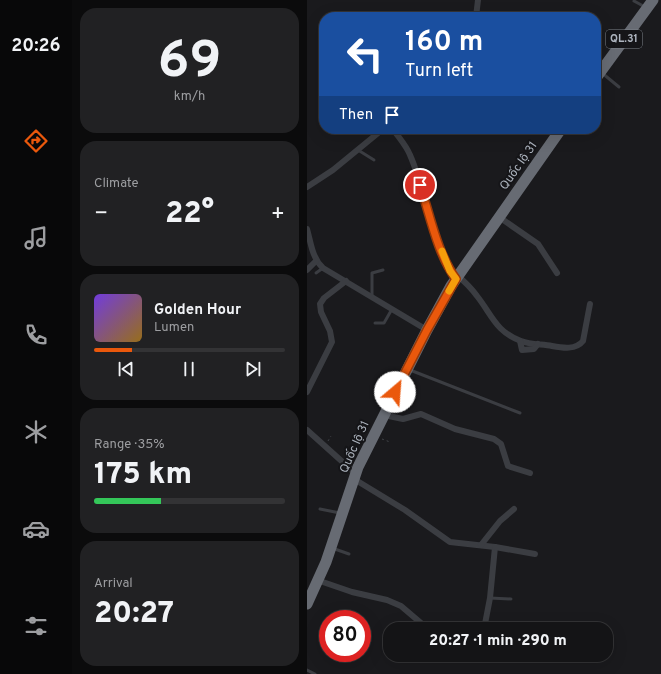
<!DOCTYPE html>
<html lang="en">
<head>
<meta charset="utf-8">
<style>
	body { margin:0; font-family:Overpass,sans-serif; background:#212123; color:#f1f3f6; height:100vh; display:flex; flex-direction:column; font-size:15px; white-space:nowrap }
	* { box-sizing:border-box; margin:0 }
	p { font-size:13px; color:#9d9ea1 }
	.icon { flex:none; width:22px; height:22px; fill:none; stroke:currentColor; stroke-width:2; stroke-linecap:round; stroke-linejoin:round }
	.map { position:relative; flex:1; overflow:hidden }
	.panel { display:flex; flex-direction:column; gap:8px; padding:8px; background:#0b0b0c; width:235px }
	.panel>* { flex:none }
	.banner { position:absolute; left:12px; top:12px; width:282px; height:122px; border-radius:16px; box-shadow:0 4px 16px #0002,0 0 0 1px #333335; background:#1a4fa0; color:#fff; overflow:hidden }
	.speed { position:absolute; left:12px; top:610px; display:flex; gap:8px; font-size:20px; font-weight:700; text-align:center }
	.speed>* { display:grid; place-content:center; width:52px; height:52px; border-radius:50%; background:#141416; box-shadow:0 4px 16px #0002,0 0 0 1px #333335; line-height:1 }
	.speed .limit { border:6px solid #d22; background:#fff; color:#111 }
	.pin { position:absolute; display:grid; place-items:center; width:34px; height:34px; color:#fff; margin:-17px; border:2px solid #fff; border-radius:50%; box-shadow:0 1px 4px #0007 }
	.me { position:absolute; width:44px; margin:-22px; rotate:27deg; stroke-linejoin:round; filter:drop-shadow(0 0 3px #0008) }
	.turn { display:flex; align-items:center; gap:14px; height:84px; padding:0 20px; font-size:18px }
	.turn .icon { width:52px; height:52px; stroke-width:2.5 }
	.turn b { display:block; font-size:28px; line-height:34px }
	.then { display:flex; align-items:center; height:38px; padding:0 20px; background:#0003; gap:8px; font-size:15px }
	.big { font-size:30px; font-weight:800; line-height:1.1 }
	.panel .widget { flex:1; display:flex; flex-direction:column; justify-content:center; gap:6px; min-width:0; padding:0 14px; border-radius:16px; background:#212123 }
	.panel .dial { align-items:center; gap:0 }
	.dial b { font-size:52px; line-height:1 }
	.song { display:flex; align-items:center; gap:12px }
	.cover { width:48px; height:48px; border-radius:6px; background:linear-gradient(135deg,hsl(260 70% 55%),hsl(40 70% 35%)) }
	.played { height:4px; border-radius:2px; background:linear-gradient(90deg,#ea580c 20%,#333335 20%) }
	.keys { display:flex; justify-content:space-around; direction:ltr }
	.heat { display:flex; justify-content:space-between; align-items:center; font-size:22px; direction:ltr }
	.charge { height:6px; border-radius:3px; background:linear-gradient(90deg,#34c759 35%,#333335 0) }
	.trip { position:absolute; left:76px; top:622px; width:230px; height:40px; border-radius:16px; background:#141416; box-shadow:0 4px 16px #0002,0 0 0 1px #333335; font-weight:800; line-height:40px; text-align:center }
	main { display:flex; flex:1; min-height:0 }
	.tab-bar { display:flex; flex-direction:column; width:72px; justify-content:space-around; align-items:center; background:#080809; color:#9d9ea1 }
	.tab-bar .icon { width:28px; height:28px }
	.tab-bar .current { color:#ea580c }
	.tab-bar b { font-size:18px; color:#f1f3f6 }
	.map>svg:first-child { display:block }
</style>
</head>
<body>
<main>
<nav class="tab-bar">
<b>20:26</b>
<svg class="icon current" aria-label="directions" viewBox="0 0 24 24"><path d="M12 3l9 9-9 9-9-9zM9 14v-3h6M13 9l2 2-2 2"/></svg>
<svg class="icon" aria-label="music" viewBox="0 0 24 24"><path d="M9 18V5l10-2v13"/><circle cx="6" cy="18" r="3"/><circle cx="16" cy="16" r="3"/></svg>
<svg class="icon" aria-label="phone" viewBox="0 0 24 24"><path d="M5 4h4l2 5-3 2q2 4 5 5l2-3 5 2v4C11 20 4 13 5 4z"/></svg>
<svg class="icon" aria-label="climate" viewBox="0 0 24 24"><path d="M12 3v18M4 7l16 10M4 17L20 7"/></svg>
<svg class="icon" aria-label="car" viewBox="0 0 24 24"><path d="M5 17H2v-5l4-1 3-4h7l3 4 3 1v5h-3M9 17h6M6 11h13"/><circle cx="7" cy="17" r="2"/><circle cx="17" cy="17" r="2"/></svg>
<svg class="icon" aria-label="filters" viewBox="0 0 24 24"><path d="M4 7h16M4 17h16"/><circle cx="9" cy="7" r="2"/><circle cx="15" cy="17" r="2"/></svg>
</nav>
<section class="panel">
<div class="widget dial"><b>69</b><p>km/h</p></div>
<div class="widget"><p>Climate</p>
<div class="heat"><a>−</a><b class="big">22°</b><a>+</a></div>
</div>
<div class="widget">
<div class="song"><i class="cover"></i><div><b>Golden Hour</b><p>Lumen</p></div></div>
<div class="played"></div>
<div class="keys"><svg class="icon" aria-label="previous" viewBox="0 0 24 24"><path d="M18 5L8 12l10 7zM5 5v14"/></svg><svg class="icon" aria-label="pause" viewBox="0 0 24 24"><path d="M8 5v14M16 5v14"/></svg><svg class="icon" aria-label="next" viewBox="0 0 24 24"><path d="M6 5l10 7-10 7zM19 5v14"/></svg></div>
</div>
<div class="widget"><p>Range · 35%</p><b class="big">175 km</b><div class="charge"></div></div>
<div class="widget"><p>Arrival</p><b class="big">20:27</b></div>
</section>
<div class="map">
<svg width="354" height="674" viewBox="0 0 354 674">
	<rect width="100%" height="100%" fill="#1a1a1d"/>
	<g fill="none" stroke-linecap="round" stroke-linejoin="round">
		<g stroke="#414449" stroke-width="1" stroke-dasharray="2 3" stroke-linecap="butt">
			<path d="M75,439l8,3"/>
			<path d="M21,441l3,-5"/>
		</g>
		<g stroke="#3b3d42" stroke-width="3">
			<path d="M327,1l11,6"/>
			<path d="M295,73l17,14"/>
			<path d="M51,150l16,10"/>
			<path d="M9,273l7,-5"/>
			<path d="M65,297v-24l11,-3"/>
			<path d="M68,323h9l8,-14"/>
			<path d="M103,370l110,43"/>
			<path d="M13,509l20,4"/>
			<path d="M25,548l17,6"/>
			<path d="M183,598l21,1"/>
			<path d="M0,670l8,4"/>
		</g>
		<g stroke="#3b3d42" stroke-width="6">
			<path d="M169,17l2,-17"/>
			<path d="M86,129c6,9 13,16 17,26 17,38 21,90 46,124"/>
			<path d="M0,187l26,-17 50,-41"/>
			<path d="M192,217l39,27 19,29"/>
			<path d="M0,229c4,14 5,29 16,39l104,62"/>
			<path d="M0,270l9,-9"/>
			<path d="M151,276c7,6 14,13 19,20 15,19 19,36 44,45 10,4 21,3 31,5 11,2 24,4 31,-5l7,-37"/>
			<path d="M213,341l2,9 12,-1 4,-5"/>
			<path d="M0,392l25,-50 -2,-11 -9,-19 -1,-8 4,-6 22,-17"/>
			<path d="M77,415l19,4 18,-5 34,15 39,10 7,5 7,22 22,7"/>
			<path d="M0,430l49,44"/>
			<path d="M47,479l51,31 45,32 45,5 -5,51 -6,31"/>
			<path d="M174,545l19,-24 14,-12"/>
			<path d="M188,547l40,7"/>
			<path d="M10,580l35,12 35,8 14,6 27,23"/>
			<path d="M206,655l6,4"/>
			<path d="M120,658h10l2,-3"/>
		</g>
		<g stroke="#676b73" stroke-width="11">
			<path d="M289,78l57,-78"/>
			<path d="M0,604l19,-42 32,-95 69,-137 24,-44 110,-157"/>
		</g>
	</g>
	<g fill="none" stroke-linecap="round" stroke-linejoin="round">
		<g stroke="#983908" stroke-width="10">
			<path id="route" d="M88,392l32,-62 29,-51c-19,-26 -26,-64 -36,-94"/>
		</g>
		<use href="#route" stroke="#ea580c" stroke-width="7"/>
		<path stroke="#f59e0b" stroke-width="7" d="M135,251l8,20 6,8 -7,12"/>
	</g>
	<g text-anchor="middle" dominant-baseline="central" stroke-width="4" stroke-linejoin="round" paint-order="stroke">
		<rect fill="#151518" stroke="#7f848c" stroke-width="1" x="299" y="30" width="36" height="18" rx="3"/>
		<g font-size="11" font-weight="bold" fill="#acb3bd">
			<text x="317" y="39">QL.31</text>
		</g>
		<g font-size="12" fill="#acb3bd" stroke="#151518">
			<text transform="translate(212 166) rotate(-55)">Quốc lộ 31</text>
			<text transform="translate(48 447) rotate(-66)">Quốc lộ 31</text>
		</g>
	</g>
</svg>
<div class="speed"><div class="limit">80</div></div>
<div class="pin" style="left:113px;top:185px;background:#d93025"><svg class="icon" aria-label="arrive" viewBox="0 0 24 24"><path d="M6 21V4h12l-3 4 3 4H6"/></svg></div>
<svg class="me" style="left:88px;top:392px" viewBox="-20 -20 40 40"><circle r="19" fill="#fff"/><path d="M0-13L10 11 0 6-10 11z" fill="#ea580c"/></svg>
<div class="trip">20:27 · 1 min · 290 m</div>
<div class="banner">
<div class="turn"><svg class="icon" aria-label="left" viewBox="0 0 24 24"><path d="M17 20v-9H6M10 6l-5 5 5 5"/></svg><div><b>160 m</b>Turn left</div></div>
<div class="then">Then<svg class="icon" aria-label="arrive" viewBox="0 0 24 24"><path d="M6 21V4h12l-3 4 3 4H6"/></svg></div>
</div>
</div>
</main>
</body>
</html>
